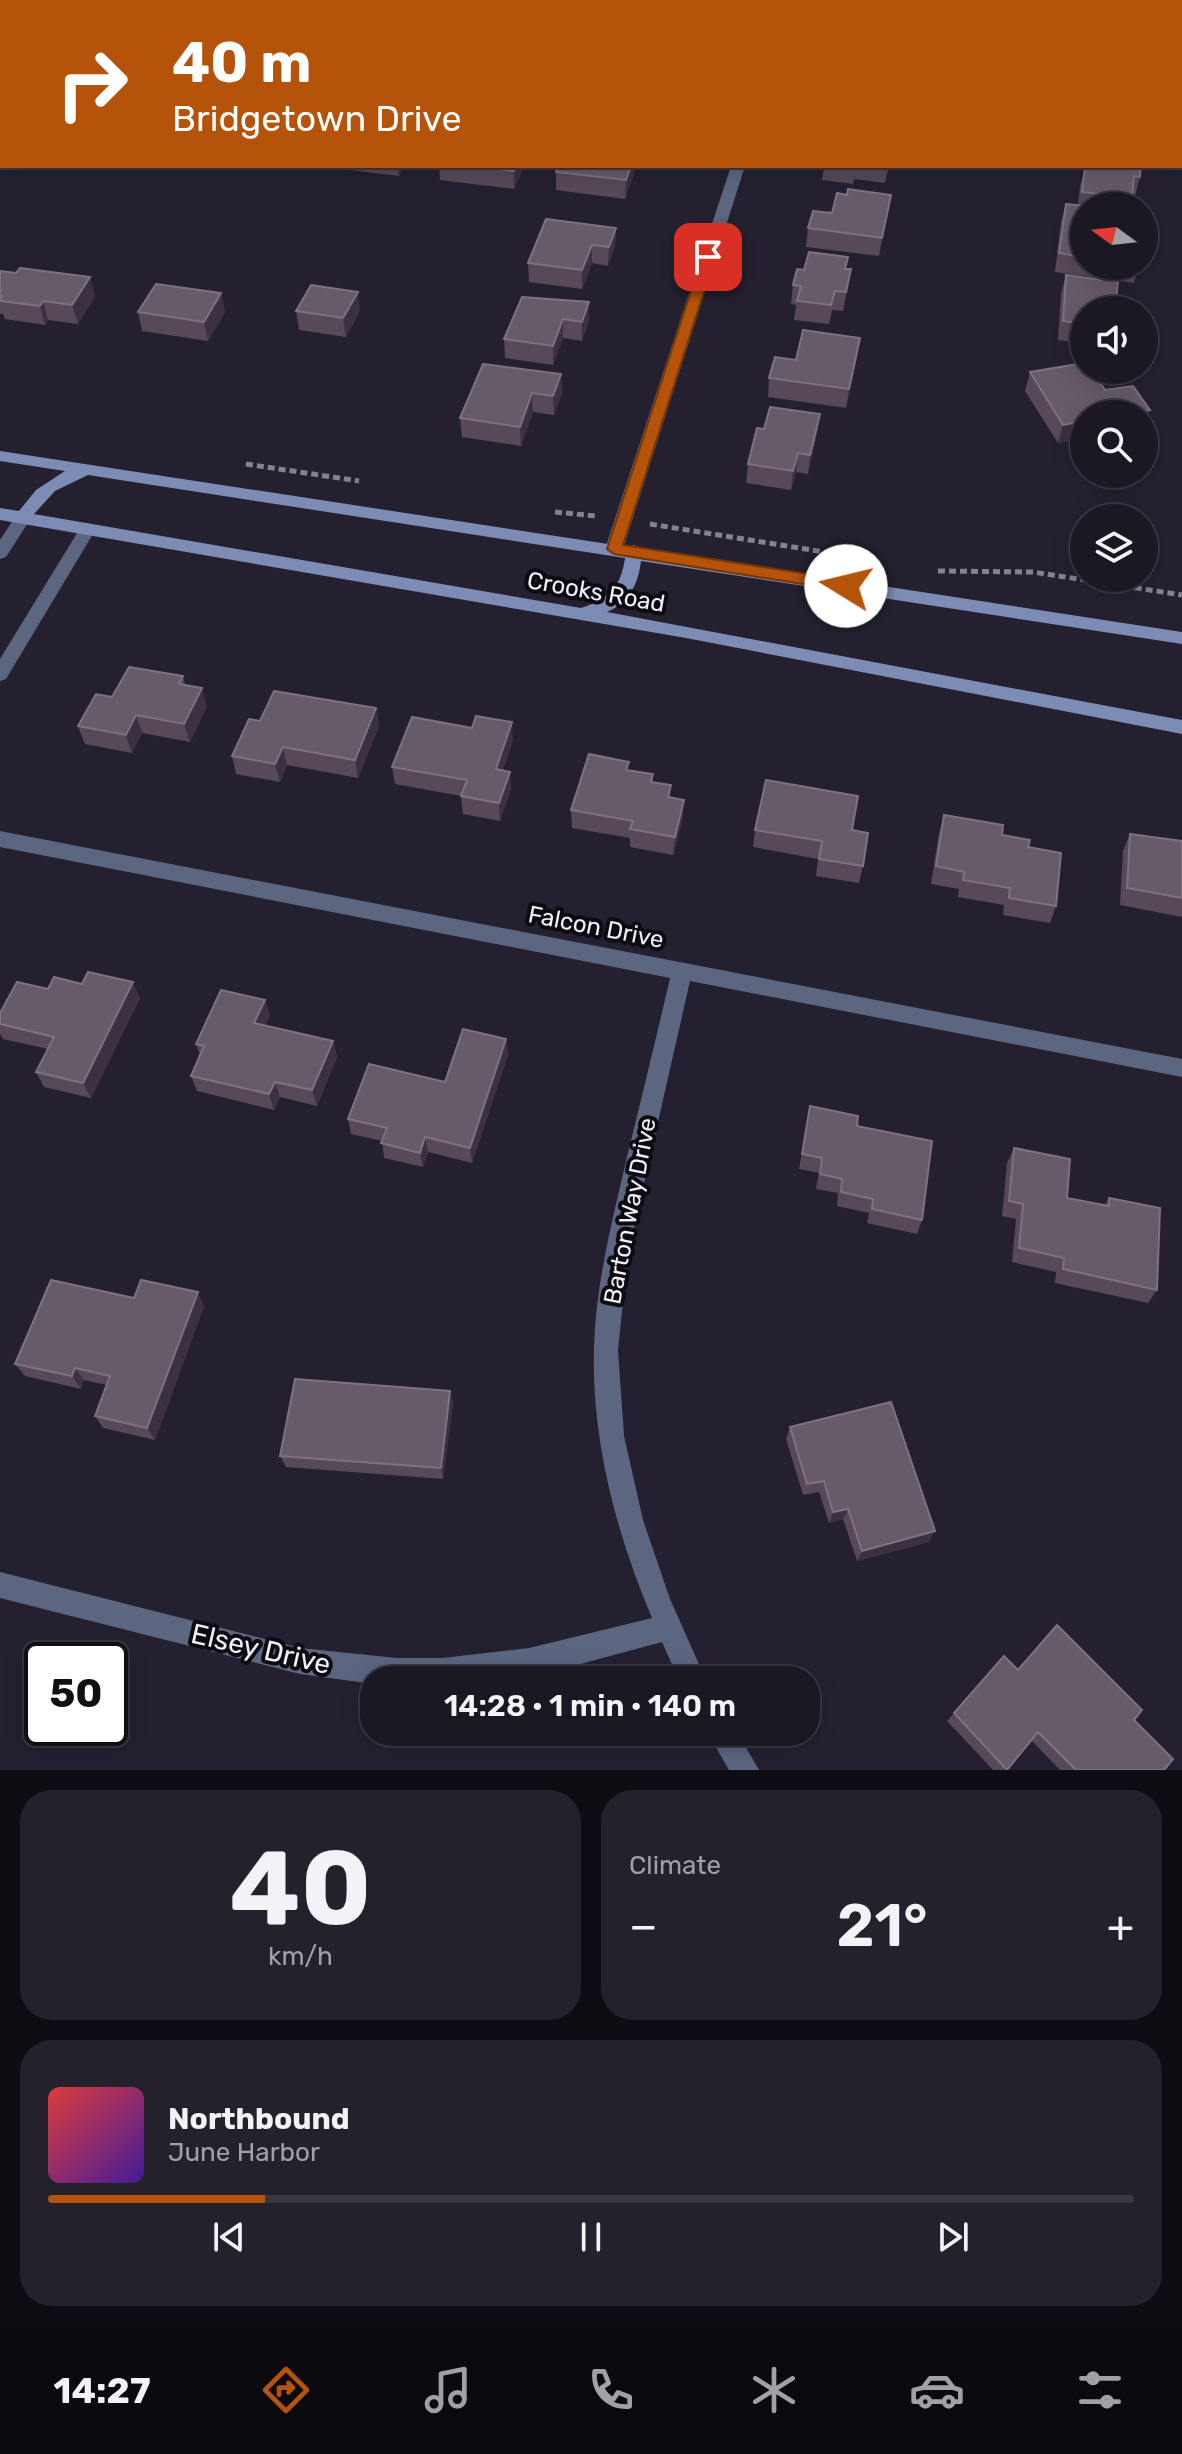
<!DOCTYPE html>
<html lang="en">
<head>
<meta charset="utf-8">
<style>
	body { margin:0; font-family:Rubik,sans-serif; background:#24212c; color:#f1f3f6; height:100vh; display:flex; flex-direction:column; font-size:30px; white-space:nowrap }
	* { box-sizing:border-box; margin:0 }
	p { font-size:26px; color:#a0a0a6 }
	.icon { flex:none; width:44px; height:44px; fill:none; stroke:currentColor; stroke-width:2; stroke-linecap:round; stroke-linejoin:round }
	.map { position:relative; height:1770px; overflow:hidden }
	.details { display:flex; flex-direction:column; gap:20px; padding:20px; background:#0f0d14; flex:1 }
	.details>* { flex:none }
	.top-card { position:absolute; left:0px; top:0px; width:1182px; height:168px; box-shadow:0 4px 20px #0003,0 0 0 2px #393741; background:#b45309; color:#fff; overflow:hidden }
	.needle { width:52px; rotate:285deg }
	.controls { position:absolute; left:1070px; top:192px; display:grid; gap:16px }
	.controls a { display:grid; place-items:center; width:88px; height:88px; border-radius:50%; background:#1b1824; box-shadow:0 4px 20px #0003,0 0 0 2px #393741; font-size:40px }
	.speed { position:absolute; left:24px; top:1642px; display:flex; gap:16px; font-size:40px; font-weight:700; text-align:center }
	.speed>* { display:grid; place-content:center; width:104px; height:104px; border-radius:50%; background:#1b1824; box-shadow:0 4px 20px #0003,0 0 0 2px #393741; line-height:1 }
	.speed .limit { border:4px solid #111; border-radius:12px; background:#fff; color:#111 }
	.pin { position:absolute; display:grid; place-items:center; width:68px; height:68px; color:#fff; margin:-34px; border-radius:16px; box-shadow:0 4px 12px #0006 }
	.me { position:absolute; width:88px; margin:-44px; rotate:279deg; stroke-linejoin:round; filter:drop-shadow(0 0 6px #0008) }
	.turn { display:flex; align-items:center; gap:28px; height:168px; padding:0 40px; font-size:36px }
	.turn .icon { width:104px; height:104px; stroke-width:2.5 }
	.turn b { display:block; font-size:56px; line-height:68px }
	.big { font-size:60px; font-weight:600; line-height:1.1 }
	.details .card { flex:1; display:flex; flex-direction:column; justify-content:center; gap:12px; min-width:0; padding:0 28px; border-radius:32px; background:#24212c }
	.details .dial { align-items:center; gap:0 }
	.dial b { font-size:104px; line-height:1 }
	.song { display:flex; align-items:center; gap:24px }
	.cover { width:96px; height:96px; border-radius:12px; background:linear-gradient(135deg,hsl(0 70% 55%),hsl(260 70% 35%)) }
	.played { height:8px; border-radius:4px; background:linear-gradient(90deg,#b45309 20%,#393741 20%) }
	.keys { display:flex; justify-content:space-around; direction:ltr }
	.heat { display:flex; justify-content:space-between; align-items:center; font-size:44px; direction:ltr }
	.details .tiles { flex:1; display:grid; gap:20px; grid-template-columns:1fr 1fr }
	.card:last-child { grid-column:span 2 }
	.trip { position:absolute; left:360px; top:1666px; width:460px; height:80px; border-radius:32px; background:#1b1824; box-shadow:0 4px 20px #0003,0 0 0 2px #393741; font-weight:600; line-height:80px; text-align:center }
	.menu { display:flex; height:128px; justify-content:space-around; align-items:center; background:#0b0a0e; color:#a0a0a6 }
	.menu .icon { width:56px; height:56px }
	.menu .selected { color:#b45309 }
	.menu b { font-size:36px; color:#f1f3f6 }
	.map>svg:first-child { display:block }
</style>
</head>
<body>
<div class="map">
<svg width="1182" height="1770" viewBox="0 0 1182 1770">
	<rect width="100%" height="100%" fill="#242030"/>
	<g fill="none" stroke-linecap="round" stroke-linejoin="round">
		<g stroke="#85828f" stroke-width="5" stroke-dasharray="7 4" stroke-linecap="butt">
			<path d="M246,464l113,17"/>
			<path d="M555,512l41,4"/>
			<path d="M650,524l199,32"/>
			<path d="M938,571l95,1 149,23"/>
		</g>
		<g fill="#5c6680" fill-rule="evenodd">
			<rect x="0" y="34" width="2" height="8"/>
			<rect x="1180" y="119" width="2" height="8"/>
			<path d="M731,166h14l-122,383 -9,6 -6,-2 -3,-4z"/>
			<path d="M23,512l8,6 -25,39 -6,2v-19l17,-26z"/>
			<path d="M88,523l8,6 -90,150 -6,2v-22l82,-134z"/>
			<path d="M0,831l1182,228v18l-492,-96 -62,273 -10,96 6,86 19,84 27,79 36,81h-27l-17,-38 -89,24 -78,14h-121v4l-74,-10 -300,-76v-26l300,76 97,10h45l87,-10 123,-30c-36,-85 -61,-179 -58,-272 2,-63 18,-124 32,-185 15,-61 30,-122 44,-183l-670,-131z"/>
			<path d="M707,1732h30l22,38h-30z"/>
		</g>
		<path fill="#7d8cb5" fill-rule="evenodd" d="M0,451l628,96 6,-2 7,4 541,83v12l-541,-83c-3,23 -11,41 -34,51l575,108v14l-496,-96 -686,-118v-12l19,3 17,-21 29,-19 -65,-10zM88,475l537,83c-4,29 -16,41 -44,50l-547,-94 21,-23z"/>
	</g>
	<g fill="#574957">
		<path d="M98,0h36l-1,2h-35z"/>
		<path d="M170,0h71l-2,2h-69z"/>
		<rect x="1101" y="0" width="49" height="2"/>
		<path d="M318,166h86l-5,10z"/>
		<path d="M439,166h85l-10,23 -74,-9z"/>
		<path d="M558,166h78l-1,4 -10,29 -69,-9v-18z"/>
		<path d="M824,166h65l-4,17 -31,-4 -1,5 -31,-4z"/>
		<path d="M1086,166h55l-1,11 -5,19 -3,-1 -2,11h-46v60h55l-5,17 -79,-11 6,-50 5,-18 12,1 2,-19z"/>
		<path d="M847,195h44l-12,61 -73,-9 2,-19 24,-15z"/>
		<path d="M616,228l-1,18 -7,20 -16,-3 -10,26 -53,-7 -1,-19z"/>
		<path d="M846,269l2,19 -5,23 -11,-1 -3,14 -35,-4 2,-15 -5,-1 2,-19 11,-15z"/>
		<path d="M0,271l16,2 74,4 5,19 -17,28 -30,-4 -3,5 -40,-6 -2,-5h-3z"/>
		<path d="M1066,275l49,32 -31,3v34l-26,-4 3,-46z"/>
		<path d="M221,293l4,19 -17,29 -66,-10 -4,-19z"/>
		<path d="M522,297l67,24 -7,20 -19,-3 -10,27 -48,-7 -1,-19z"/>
		<path d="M360,310l-14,27 -47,-7 -3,-19z"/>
		<path d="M857,357l-11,51 -78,-11 1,-19z"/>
		<path d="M1030,372l75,18 45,20 -6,18v-14h-60v25l-26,4 -33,-52z"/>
		<path d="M561,374l1,19 -8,22 -21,-3 -12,34 -59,-9 -2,-19z"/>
		<path d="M820,414l-3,19 -9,41 -12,-2 -5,18 -45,-7 2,-19 16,-35z"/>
		<path d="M183,676l2,9 22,21 -17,36 -48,-9 -10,20 -47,-9 -7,-18 34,-29z"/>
		<path d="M376,708l3,18 -21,52 -71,-13 -7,17 -44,-8 -4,-18 28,-35z"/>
		<path d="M513,740l-10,30 7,2 1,17 -11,32 -37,-7 -2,-18 -66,-12 -3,-17z"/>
		<path d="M629,770l24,4 -1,8 18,15 13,20 -10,38 -43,-8v-9l-58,-10 -1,-18z"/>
		<path d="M944,815l58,20 26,12 28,59 -6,17 -47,-8 1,-10 -46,-8 1,-8 -28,-5 8,-51z"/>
		<path d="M755,830h97l11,36 -4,17 -43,-7 2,-17 -65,-12z"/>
		<path d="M1130,834l52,7v76l-62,-12 3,-54z"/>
		<path d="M82,984l58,14 -49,100 -47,-11 -8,-15 12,-23 -45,-10 -3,-6v-20l48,-24z"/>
		<path d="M265,1000l5,16 -5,10 68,15 4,16 -20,49 -37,-9 -6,13 -77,-19 -6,-15 9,-21 -4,-11z"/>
		<path d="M506,1039l2,16 -36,108 -44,-11 -5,15 -39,-9 -2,-17 -31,-7 -3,-15 97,-37z"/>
		<path d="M810,1106l47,20 65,94 -5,14 -50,-11 2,-10 -32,-7 1,-13 -22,-4 3,-16 -20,-4z"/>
		<path d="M1014,1148l53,50 38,7 4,-7 48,92 -9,13 -93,-20 1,-11 -44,-10 4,-43 -14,-3 5,-53z"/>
		<path d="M134,1298l70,8 -49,134 -52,-12 -8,-12 12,-31 -23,-5 -3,9 -56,-13 -10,-12z"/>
		<path d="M450,1391l3,12 -10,76 -157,-12 -6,-11z"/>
		<path d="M790,1427l139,115 -72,19 -14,-42 -14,4 -10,-31 -16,3 -17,-56z"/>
		<path d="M1057,1625l77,95 30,50h-104l-29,-30 -24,30h-14l-46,-49 57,-65 13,14z"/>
	</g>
	<g fill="#3b3140">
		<path d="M224,0h17l-2,2h-16z"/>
		<path d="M329,0h12v2h-14z"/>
		<path d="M0,67l2,7v12l-2,3z"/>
		<path d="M398,166h6l-5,10z"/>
		<path d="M516,166h8l-10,23v-18z"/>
		<path d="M631,166h5l-1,4 -10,29 1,-19z"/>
		<path d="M891,195l-3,19 -9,42 3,-18z"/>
		<path d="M616,228l-1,18 -7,20 1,-19z"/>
		<path d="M592,245v18l-10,26v-19z"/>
		<path d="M851,269l-3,19 -5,23 3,-19z"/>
		<path d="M90,277l5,19 -17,28 -6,-19z"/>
		<path d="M358,292l2,18 -14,27 -3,-19z"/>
		<path d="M221,293l4,19 -17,29 -4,-19z"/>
		<path d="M43,301l5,19 -3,5 -5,-19z"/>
		<path d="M589,302v19l-7,20v-19z"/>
		<path d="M563,319v19l-10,27v-19z"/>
		<path d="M860,338l-3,19 -11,51 3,-19z"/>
		<path d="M561,374l1,19 -8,22 -1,-19z"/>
		<path d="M532,393l1,19 -12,34 -1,-19z"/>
		<path d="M1150,410l-6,18v-14h-17z"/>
		<path d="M820,414l-3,19 -9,41 2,-19z"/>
		<path d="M1084,421v18l-26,4 5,-18z"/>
		<path d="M798,453l-2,19 -5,18 2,-19z"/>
		<path d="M202,688l5,18 -17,36 -6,-18z"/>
		<path d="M376,708l3,18 -21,52 -3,-18z"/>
		<path d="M136,715l6,18 -10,20 -6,-18z"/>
		<path d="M512,722l1,18 -16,47 -1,-18z"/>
		<path d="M283,747l4,18 -7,17 -5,-18z"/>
		<path d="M510,772l1,17 -11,32 -1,-18z"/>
		<path d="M684,800l-1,17 -10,38 2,-18z"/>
		<path d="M133,982l7,16 -49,100 -8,-15z"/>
		<path d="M265,1000l5,16 -11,23 -5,-16z"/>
		<path d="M506,1039l2,16 -36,108 -2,-15z"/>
		<path d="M333,1041l4,16 -20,49 -5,-16z"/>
		<path d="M275,1082l5,15 -6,13 -5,-16z"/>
		<path d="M425,1137l3,15 -5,15 -3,-14z"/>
		<path d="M198,1292l6,14 -49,134 -8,-12z"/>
		<path d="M75,1368l9,12 -3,9 -9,-13z"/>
		<path d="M450,1391l3,12 -10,76 -2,-11z"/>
		<path d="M848,1509l-5,10 -14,4 4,-11z"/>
		<path d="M935,1531l-6,11 -72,19 5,-10z"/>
	</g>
	<g fill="#675b69" stroke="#7d7280" stroke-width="2">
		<path d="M197,0h27l-1,2z"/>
		<path d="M258,0h71l-2,2h-70z"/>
		<path d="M369,0h70l-1,2h-70z"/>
		<path d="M704,0h61l9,2h-71z"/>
		<path d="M814,0h35l18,2h-54z"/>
		<path d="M476,166h40l-2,5z"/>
		<path d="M558,166h73l-5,14 -70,-8z"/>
		<path d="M1088,166h53l-1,11 -6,-1 -2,22 -50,-6 3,-25 3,1z"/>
		<path d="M848,189l43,6 -9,43 -74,-10 5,-17 19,2 5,-20 10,2z"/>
		<path d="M1066,204l19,2 -1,51 -25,-4z"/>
		<path d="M546,219l70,9 -7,19 -17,-2 -10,25 -54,-7z"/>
		<path d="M809,252l39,5 -3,12h6l-5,23 -11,-1 -4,14 -34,-4 4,-15 -8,-1 4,-16 7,1z"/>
		<path d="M20,268l70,9 -18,28 -29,-4 -3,5 -40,-5 2,-5h-2v-25l16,2z"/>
		<path d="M1066,275l52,7 -3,25 8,1 -1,2h-38v14l-21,-3z"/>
		<path d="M156,284l65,9 -17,29 -66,-10z"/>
		<path d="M311,285l47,7 -15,26 -47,-7z"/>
		<path d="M522,297l67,5 -7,20 -19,-3 -10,27 -49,-7z"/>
		<path d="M803,330l57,8 -11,51 -80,-11 6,-21 21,3z"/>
		<path d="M1084,363v7h8l13,20 28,-4 17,24 -23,4h-43v7l-21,4 -33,-53z"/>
		<path d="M483,364l78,10 -8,22 -21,-3 -12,34 -60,-9z"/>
		<path d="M770,407l50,7 -10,41 -12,-2 -5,18 -45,-7 9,-36 7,1z"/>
		<path d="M129,667l54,9 -4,8 23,4 -18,36 -48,-9 -10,20 -48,-9 18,-32 16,3z"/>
		<path d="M274,691l102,17 -21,52 -72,-13 -8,17 -43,-8 17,-37 11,2z"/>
		<path d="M476,716l36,6 -16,47 14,3 -11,31 -38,-7 6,-16 -75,-13 20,-50 60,11z"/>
		<path d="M589,754l40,8 -3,8 27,4 -2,8 20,3 -3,12 16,3 -9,37 -45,-8 3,-8 -62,-11z"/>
		<path d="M766,780l92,16 -6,34 16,3 -5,33 -44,-7 3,-18 -67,-11z"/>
		<path d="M944,815l59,10 -1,10 28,5 -2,7 33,6 -5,53 -47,-8 1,-10 -47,-8 1,-8 -28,-6z"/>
		<path d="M1130,834l52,7v57l-55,-10z"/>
		<path d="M88,972l45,10 -50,101 -47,-11 18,-35 -54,-13v-11l17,-31 31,7 6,-12 28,7z"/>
		<path d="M221,990l44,10 -11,23 79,18 -21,49 -37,-8 -6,12 -78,-18 13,-30 -8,-2z"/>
		<path d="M463,1029l43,10 -36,109 -45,-11 -5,16 -39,-10 6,-15 -39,-9 21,-55 76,18z"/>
		<path d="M810,1106l48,10 -1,10 75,15 -10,79 -50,-11 1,-10 -32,-7 1,-13 -22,-5 2,-16 -20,-4z"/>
		<path d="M1014,1148l56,11 -3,39 42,8v-8l51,10 -3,82 -94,-21 1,-11 -45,-10 4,-44 -14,-3z"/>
		<path d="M51,1280l83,18 7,-18 57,12 -51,136 -52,-12 15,-40 -35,-8 -3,8 -57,-12z"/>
		<path d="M295,1379l155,12 -9,77 -161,-12z"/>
		<path d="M891,1402l44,129 -73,20 -14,-42 -15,3 -9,-31 -17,3 -17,-57z"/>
		<path d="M1057,1625l85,85 -8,10 39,39 -9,11h-88l-38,-38 -31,38 -53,-57 50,-57 14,14z"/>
	</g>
	<path fill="#b45309" stroke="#753606" stroke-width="2" d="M708,253l7,4 -92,288 223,35 8,6 -2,4 -6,1 -232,-37 -7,-5 95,-292z"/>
	<g text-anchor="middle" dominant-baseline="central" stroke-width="8" stroke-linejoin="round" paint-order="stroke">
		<g font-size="24" fill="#f2effa" stroke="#0d0b12">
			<text transform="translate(596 592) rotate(10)">Crooks Road</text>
			<text transform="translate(596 927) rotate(11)">Falcon Drive</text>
			<text transform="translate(630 1211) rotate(-79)">Barton Way Drive</text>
		</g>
		<g font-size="28" fill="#f2effa" stroke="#0d0b12">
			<text transform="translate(261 1649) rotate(13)">Elsey Drive</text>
		</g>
	</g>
</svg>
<div class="controls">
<a><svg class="needle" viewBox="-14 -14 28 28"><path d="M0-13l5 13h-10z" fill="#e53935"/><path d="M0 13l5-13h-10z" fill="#a0a0a6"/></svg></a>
<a><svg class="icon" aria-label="sound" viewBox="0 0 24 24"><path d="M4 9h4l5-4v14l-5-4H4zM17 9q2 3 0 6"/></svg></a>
<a><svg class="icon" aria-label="search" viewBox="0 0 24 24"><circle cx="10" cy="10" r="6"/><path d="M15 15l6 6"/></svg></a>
<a><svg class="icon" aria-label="layers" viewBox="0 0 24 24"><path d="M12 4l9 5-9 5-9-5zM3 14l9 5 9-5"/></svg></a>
</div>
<div class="speed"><div class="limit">50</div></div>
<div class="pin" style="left:708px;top:257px;background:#d93025"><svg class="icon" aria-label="arrive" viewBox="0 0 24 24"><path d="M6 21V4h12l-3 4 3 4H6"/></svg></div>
<svg class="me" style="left:846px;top:586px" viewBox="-20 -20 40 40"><circle r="19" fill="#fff"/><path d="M0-13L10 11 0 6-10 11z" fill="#b45309"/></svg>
<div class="trip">14:28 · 1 min · 140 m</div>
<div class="top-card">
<div class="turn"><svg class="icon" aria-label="right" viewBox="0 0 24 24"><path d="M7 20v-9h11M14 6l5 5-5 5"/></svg><div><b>40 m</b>Bridgetown Drive</div></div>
</div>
</div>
<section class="details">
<div class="tiles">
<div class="card dial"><b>40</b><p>km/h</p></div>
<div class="card"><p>Climate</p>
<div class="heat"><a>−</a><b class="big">21°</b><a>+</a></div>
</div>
<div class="card">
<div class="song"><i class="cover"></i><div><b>Northbound</b><p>June Harbor</p></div></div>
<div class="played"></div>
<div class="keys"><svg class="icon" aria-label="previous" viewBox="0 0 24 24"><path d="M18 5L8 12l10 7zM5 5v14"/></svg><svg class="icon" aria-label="pause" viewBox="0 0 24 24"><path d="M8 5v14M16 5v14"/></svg><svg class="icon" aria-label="next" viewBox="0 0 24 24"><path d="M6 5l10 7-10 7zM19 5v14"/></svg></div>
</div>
</div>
</section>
<nav class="menu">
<b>14:27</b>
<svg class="icon selected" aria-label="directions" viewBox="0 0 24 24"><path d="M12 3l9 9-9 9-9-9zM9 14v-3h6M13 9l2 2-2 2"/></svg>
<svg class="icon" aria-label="music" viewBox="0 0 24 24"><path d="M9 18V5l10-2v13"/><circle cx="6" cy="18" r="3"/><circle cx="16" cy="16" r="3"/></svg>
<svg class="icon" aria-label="phone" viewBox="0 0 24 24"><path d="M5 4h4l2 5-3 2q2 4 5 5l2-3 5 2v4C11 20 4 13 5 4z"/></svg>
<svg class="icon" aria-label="climate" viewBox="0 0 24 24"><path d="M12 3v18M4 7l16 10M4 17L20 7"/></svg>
<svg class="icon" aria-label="car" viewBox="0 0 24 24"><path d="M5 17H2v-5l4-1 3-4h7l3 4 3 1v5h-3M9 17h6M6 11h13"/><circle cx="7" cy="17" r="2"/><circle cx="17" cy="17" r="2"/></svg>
<svg class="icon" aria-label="filters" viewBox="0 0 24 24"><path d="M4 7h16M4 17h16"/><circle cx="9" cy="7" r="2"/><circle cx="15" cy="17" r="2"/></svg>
</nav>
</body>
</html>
